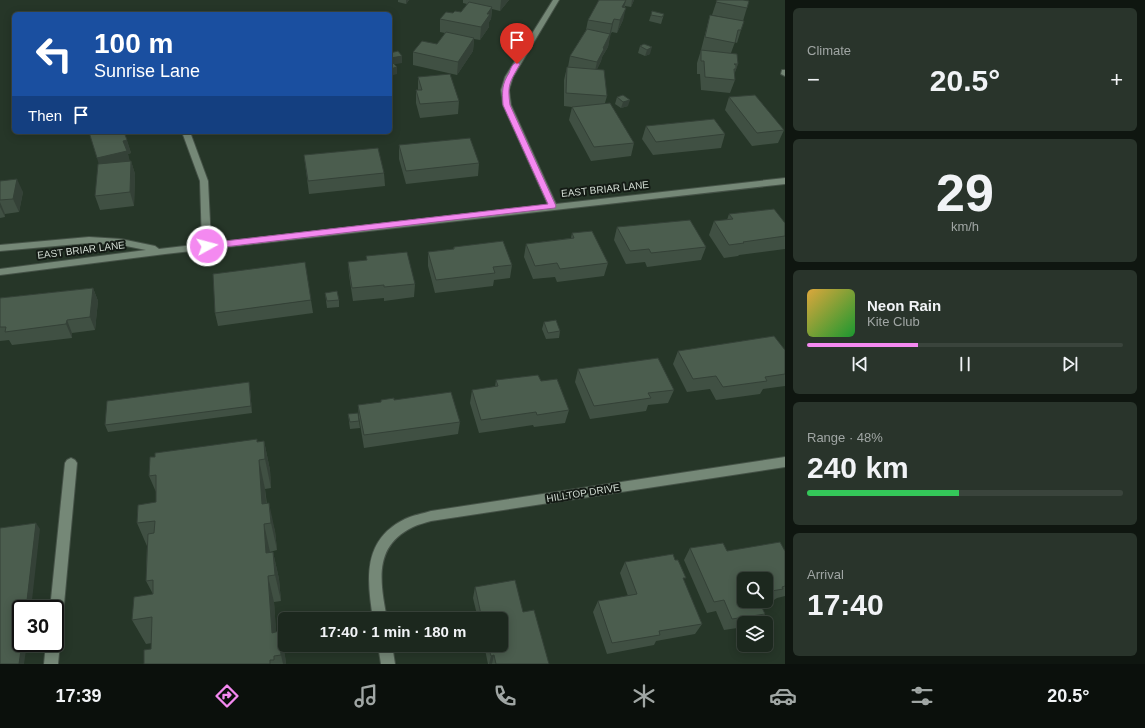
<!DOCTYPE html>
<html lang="en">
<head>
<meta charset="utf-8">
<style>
	body { margin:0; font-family:Helvetica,sans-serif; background:#29342b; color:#f1f3f6; height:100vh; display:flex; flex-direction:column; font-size:15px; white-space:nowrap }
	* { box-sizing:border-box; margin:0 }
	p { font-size:13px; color:#a0a6a4 }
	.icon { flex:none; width:22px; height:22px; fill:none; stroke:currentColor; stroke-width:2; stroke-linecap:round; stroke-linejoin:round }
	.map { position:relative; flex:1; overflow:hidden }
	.sheet { display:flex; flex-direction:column; gap:8px; padding:8px; background:#0f1610; width:360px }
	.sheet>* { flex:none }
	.banner { position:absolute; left:12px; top:12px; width:380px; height:122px; border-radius:6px; box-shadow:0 2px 10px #0003,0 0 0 1px #3a443c; background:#1a4fa0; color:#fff; overflow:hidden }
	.tools { position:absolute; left:737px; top:572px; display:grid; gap:8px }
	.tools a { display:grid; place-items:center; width:36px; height:36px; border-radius:6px; background:#1c281e; box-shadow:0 2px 10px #0003,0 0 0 1px #3a443c; font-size:20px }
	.speed { position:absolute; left:12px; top:600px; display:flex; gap:8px; font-size:20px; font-weight:700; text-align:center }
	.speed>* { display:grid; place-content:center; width:52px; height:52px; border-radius:50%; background:#1c281e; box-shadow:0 2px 10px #0003,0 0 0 1px #3a443c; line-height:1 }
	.speed .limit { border:2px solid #111; border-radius:6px; background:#fff; color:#111 }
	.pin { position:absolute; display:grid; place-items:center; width:34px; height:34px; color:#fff; margin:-41px -17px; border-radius:50% 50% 50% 0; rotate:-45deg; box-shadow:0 0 4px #0007 }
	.pin .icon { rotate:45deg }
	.me { position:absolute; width:44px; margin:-22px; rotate:83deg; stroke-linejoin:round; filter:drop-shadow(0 0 3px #0008) }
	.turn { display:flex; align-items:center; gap:14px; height:84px; padding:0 16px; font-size:18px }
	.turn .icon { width:52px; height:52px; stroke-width:2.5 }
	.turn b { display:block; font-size:28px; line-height:34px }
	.then { display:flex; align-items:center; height:38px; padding:0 16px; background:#0003; gap:8px; font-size:15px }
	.big { font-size:30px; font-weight:700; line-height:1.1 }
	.sheet .tile { flex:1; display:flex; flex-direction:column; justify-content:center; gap:6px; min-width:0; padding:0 14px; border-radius:6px; background:#29342b }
	.sheet .dial { align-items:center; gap:0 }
	.dial b { font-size:52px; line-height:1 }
	.song { display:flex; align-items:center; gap:12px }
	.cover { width:48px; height:48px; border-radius:6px; background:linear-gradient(135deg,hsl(40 70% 55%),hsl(130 70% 35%)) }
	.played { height:4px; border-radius:2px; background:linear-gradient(90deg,#f489f0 35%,#3a443c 35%) }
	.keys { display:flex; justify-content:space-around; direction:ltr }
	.heat { display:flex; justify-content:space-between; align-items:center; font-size:22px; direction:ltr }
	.charge { height:6px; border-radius:3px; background:linear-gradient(90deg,#34c759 48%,#3a443c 0) }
	.trip { position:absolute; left:278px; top:612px; width:230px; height:40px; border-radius:6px; background:#1c281e; box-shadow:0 2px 10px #0003,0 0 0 1px #3a443c; font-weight:700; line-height:40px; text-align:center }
	.menu { display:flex; height:64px; justify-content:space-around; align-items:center; background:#0b100c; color:#a0a6a4 }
	.menu .icon { width:28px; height:28px }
	.menu .on { color:#f489f0 }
	.menu b { font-size:18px; color:#f1f3f6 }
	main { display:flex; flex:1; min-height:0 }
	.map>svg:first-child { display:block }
</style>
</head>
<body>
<main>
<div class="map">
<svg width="785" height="664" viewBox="0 0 785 664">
	<rect width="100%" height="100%" fill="#263628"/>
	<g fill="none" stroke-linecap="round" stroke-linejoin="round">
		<g stroke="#455247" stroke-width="2">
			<g id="minor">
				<path d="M553,0h6l-46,77 -4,13 2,15 45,99 229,-26v6l-620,70 -165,21v-6l146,-19 -25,-5 -32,-2 -89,8v-6l89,-8 32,2 34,7 4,3 43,-5 -2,-63 -18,-49h8l18,49 3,62 337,-38 -45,-100 -2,-15 4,-13z"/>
				<path d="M782,70h3v6l-4,-2z"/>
				<path d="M785,457v10l-354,54c-6,2 -12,3 -18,6 -40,19 -33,55 -26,92h-14c-6,-40 -11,-79 32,-100 8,-4 17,-5 26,-8z"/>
				<path d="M71,458l4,2 2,3 -15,163 -2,5 -5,1v-23h-5l15,-146 2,-3z"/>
				<path d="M55,637l3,1 2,5 -2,21h-14l2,-21h9z"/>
				<path d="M378,645h14l3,19h-14z"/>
			</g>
		</g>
		<use href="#minor" fill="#758877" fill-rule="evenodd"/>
	</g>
	<g fill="#405043" fill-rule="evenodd">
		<path d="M398,0h11l-3,4 -8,-2z"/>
		<path d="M463,0h46l-9,11 -8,-2 -1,10 -2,3v5l-9,13 -6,-1 -1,12 -16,24 -44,-10v-13l24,-8 8,-11 -5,-1v-13l13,-6 8,-1 6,-8 -4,-1z"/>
		<path d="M599,0h35l-3,7 -6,-1 -2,14 -6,13 -5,-1 -2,3 -2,12 -6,10 -1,4 -4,8 10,27 -2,7 29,40 -3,13 -40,5 -22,-41 3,-13 -8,-1v-26l3,-13h1l2,-11 16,-26 2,-10z"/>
		<path d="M717,0l32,1 -6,20 -31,-6z"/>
		<path d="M664,14l-3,10 -12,-3 2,-6z"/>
		<path d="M710,15l31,15 -4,13 -2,-1 -4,11 7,11 -4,11 1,5 -5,13 -29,-3 -1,-16h-3v-11l4,-13z"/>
		<path d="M644,44l6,10 -5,2 -7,-3 2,-7z"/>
		<path d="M418,77l41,24 -1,13 -38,4 -4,-15v-13h2z"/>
		<path d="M617,97l11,9 -7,2 -6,-4z"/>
		<path d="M729,97l55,33 -6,13 -26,3 -27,-36z"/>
		<path d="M646,126l79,8 -4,14 -68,7 -11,-16z"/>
		<path d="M124,132l7,21 -3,1 1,7h2l4,13 -1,32 -34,4 -5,-14 4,-32z"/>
		<path d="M254,132h20l-2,3z"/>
		<path d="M399,145l80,18 -1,13 -72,8 -7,-25z"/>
		<path d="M304,155l80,18 1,13 -76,8z"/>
		<path d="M0,181l23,11 -4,20 -14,2v3l-5,1z"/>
		<path d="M729,214l56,9v26l-46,6 -1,1 -14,2 -15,-23 5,-14 13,-1z"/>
		<path d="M617,227l89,20 -5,13 -54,7 -2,-5 -19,2 -12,-24z"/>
		<path d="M572,233l36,30 -4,13 -47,6 -2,-5 -22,2 -9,-22 2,-13 45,-6z"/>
		<path d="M454,247l58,18 -2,13 -16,2 -1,6 -58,7 -7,-27v-14l25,-3z"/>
		<path d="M366,256l49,28 -1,13 -30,4v-3l-31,3 -4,-26 -1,-13 19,-2z"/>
		<path d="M93,288l5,13 -3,29 -23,3v5l-60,7 -3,-5 -9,1v-43z"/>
		<path d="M325,293l14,7v7l-12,1z"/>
		<path d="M311,300l2,13 -95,13 -3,-13z"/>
		<path d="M544,322l16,9 -1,7 -13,1 -4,-10z"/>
		<path d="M785,350v36l-22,3 -3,5 -44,6 -6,-11 -23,3 -14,-28 5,-13z"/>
		<path d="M578,369l96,21 -6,13 -20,2 -2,6 -56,8 -15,-37z"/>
		<path d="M496,380l45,1 28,29 -4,13 -31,4 -1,-2 -54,8 -9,-30 2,-13 23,-3z"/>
		<path d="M250,389l2,24 -144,19 -3,-7z"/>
		<path d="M394,400l66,22 -2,12 -94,14 -5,-30 -1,-13z"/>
		<path d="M348,414l11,7 1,7 -10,1z"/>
		<path d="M264,441l6,29 1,18 -6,1 2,15 8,27 2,19 -7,2v1l3,-1 6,27 2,22 -7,1 2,30 3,-1 6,25 1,8h-142l7,-15 1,-6 -6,1 -14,-24 21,-26 -7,-13 1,-35 -10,-23 19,-21v-10l-7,-16 108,-34z"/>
		<path d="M690,548l37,3h58v45l-8,2 -3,2 -14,3 5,11 -7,9h-14v4l-20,3 -8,-19 -9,2 -23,-53zM766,579v22h-22z"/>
		<path d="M675,560l27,64 -7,10 -39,7 -2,4 -47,9 -14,-42 5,-11 30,-5 -8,-23 5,-11z"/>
		<path d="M475,587l48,25 26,52h-61l-4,-19h17v-26h-23l-5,-21z"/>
	</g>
	<g fill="#344137">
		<path d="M406,0h3l-3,4z"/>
		<path d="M501,0h8l-9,11z"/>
		<path d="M626,0l-3,12 -1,-5z"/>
		<path d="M632,0h2l-3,7z"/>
		<path d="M492,7l-1,12 -2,3v5l-9,13 1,-13 6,-13z"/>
		<path d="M626,8l-3,12 -6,13 3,-13z"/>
		<path d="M614,19l-6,28 -6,10 -1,4 -7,14 3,-13 6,-14 6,-12 3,-12z"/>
		<path d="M474,38l-1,13 -16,24 1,-13z"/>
		<path d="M652,47l-2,7 -5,2 2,-6z"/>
		<path d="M402,56v7l-11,2v-7z"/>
		<path d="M397,67v7l-7,2v-7z"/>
		<path d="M630,100l-2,6 -7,2 2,-6z"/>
		<path d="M127,140l4,13 -3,1 3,11 -30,7 -4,-14 26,-17z"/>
		<path d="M131,161l4,13 -1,32 -4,-14z"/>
		<path d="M17,179l6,13 -4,20 -6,-13z"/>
		<path d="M0,202l5,12v3l-5,-10z"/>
		<path d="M93,288l5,13 -3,29 -5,-13z"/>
		<path d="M67,320l5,13v5l-6,-14z"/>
		<path d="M249,382l1,7 2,24 -1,-7z"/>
		<path d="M264,441l6,29 1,18 -6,-29z"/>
		<path d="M259,460l6,29 3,34 -6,-19z"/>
		<path d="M269,503l6,28 2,19 -6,-27z"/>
		<path d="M36,523l4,6 -9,80h-5z"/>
		<path d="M264,524l6,28 2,23 -6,-22z"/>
		<path d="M273,552l6,27 2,22 -6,-26z"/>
		<path d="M268,576l6,26 4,55 -6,-24z"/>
		<path d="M279,631l6,25 1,8h-3l-2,-9z"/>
		<path d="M22,643h5l-3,21h-5z"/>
		<path d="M494,655l-2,9h-3l2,-8z"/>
	</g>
	<g fill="#4b5d4e" stroke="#344137">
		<path d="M599,0h27l-4,7 4,1 -6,12 -6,-1 -2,5 -24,-4z"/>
		<path d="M717,0h26l6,1 -2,7 -31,-6z"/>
		<path d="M469,2l23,5 -5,7h3l-9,13 -41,-8 6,-7 7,1 2,-2 6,1z"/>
		<path d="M652,11l12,3 -2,3 -11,-2z"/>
		<path d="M710,15l34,6 -3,9h-3l-3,13 -30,-6z"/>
		<path d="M587,29l23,5 -7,14 1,1 -7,13 -27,-6z"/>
		<path d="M446,32l28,6 -16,24 -45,-10 9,-11 15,3z"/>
		<path d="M644,44l8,3 -5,3 -7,-4z"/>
		<path d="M701,50l36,4 1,10h-4l2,1v4h-2l1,11 -30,-3 -1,-16h-3z"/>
		<path d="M398,51l4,5 -11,2 -1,-1v-4z"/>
		<path d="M390,62h2l5,5 -7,2z"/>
		<path d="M567,67l37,3 3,26 -41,-3z"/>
		<path d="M450,74l9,27 -39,3 -4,-14h6l-4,-13z"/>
		<path d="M623,95l7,5 -7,2 -6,-5z"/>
		<path d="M755,95l29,35 -27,3 -28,-36z"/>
		<path d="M610,103l24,40 -40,4 -22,-40z"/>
		<path d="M714,119l11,15 -69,8 -10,-16z"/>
		<path d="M89,132h35l3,8 -4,1 4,10 -30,7z"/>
		<path d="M470,138l9,25 -73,8 -7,-26z"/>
		<path d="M378,148l6,25 -76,8 -4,-26z"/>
		<path d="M131,161l-1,31 -35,4 3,-32z"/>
		<path d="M17,179l-4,20 -13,1v-19z"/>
		<path d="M774,209l11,14v13l-42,6 1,1 -15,2 -15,-24 19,-2 -4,-5z"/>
		<path d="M690,220l16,27 -55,6 -2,-4 -19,2 -13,-24z"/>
		<path d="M592,231l16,32 -48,6 -3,-6 -22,3 -9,-22 48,-6 -2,-5z"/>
		<path d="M503,241l9,24 -19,2 2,6 -59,7 -8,-28 26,-3v-2z"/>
		<path d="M407,252l8,32 -31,3v-2l-32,3 -4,-26 19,-2 -1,-4z"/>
		<path d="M305,262l6,38 -96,13 -2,-39z"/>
		<path d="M93,288l-3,29 -23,3 -1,4 -61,8 1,-5h-6v-29z"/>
		<path d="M337,291l2,9 -12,1 -2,-8z"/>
		<path d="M556,320l4,11 -12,2 -4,-11z"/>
		<path d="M774,336l11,14v24l-20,3 2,4 -44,6 -7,-11 -23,3 -15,-28z"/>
		<path d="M658,358l16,32 -26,3 3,5 -57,8 -16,-37z"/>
		<path d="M538,375l3,6 16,-2 12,31 -32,5 -1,-3 -55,8 -9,-30 26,-4 -2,-6z"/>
		<path d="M249,382l2,24 -146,19 2,-24z"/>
		<path d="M451,392l9,30 -96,13 -6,-30 23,-3v-2l13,-2v2z"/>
		<path d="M358,413l1,8 -9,1 -2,-8z"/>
		<path d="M257,439v3l7,-1 1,18 -6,1 3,44 7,-1 2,20 -7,1 2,29 7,-1 2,23 -7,1 4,57 7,-2 2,24 -7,1v4h-4v4h-126v-14l7,-1 1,-32 -20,3 2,-23 19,-3v-14l-7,1 2,-47 6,-1 1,-12 -18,2 1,-18 18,-3v-27l-7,1 1,-19h5v-4z"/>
		<path d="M36,523l-10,86h-5v34h1l-3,21h-19v-136z"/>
		<path d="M780,542l5,9v35l-3,1 1,2 -17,3v-13h-22v22h15l6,13 -33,5 -8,-19 -10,2 -24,-54 33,-5 4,8z"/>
		<path d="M673,554l2,6h3l8,18h-3l19,46 -43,7 1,4 -48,8 -14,-42 39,-7 -12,-32z"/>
		<path d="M515,580l8,32 11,-2 15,54h-53l-2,-9 -3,1 -3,-11h13v-26h-19l-7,-32z"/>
	</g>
	<path fill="#f489f0" stroke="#9f599c" d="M517,62l3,2c-10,18 -13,20 -10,41l46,101 -1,2 -348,41 -4,-3 4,-3 341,-39 -45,-99c-1,-14 -1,-21 6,-32 2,-5 3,-9 8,-11z"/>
	<g text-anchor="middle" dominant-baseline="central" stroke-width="4" stroke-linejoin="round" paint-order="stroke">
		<g font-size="10" fill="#d2dcd3" stroke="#141b15">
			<text transform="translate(605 189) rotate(-6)">EAST BRIAR LANE</text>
			<text transform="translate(81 250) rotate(-7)">EAST BRIAR LANE</text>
			<text transform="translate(583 493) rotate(-9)">HILLTOP DRIVE</text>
		</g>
	</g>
</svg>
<div class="tools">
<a><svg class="icon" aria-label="search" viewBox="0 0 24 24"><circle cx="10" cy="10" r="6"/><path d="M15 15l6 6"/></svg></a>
<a><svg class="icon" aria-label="layers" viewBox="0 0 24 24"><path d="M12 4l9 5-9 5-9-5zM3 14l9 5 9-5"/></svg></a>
</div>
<div class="speed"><div class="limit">30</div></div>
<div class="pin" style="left:517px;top:64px;background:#d93025"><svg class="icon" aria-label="arrive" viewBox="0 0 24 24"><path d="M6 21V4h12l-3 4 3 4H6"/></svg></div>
<svg class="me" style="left:207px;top:246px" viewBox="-20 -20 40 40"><circle r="17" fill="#f489f0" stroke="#fff" stroke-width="3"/><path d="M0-11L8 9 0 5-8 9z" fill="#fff"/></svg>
<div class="trip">17:40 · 1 min · 180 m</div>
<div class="banner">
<div class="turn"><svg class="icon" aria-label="left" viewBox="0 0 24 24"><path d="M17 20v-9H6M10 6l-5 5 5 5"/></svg><div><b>100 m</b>Sunrise Lane</div></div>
<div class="then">Then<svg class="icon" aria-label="arrive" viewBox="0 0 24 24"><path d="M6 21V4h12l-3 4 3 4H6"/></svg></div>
</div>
</div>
<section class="sheet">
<div class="tile"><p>Climate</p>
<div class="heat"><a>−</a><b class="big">20.5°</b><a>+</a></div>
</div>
<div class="tile dial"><b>29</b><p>km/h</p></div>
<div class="tile">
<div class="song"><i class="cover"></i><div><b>Neon Rain</b><p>Kite Club</p></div></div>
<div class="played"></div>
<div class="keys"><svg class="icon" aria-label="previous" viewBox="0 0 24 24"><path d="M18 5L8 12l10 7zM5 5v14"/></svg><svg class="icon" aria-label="pause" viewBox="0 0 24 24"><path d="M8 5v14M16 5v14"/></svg><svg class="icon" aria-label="next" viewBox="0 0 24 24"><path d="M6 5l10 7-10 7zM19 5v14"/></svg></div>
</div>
<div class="tile"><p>Range · 48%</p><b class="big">240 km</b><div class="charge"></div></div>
<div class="tile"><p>Arrival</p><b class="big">17:40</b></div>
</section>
</main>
<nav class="menu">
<b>17:39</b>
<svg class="icon on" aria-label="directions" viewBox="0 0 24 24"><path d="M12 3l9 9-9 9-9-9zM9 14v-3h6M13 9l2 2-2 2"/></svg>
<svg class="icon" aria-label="music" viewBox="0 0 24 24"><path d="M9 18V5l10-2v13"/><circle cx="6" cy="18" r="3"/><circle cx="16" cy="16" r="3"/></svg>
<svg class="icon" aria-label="phone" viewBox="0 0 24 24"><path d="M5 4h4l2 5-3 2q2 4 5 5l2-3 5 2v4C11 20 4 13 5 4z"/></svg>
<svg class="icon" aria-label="climate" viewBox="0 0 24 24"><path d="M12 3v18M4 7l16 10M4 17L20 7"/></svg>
<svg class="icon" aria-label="car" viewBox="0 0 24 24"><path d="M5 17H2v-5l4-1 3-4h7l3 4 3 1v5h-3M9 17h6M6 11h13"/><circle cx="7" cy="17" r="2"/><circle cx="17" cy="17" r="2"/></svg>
<svg class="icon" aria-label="filters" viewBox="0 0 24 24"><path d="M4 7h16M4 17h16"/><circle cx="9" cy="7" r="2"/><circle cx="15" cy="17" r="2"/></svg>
<b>20.5°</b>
</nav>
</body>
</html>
